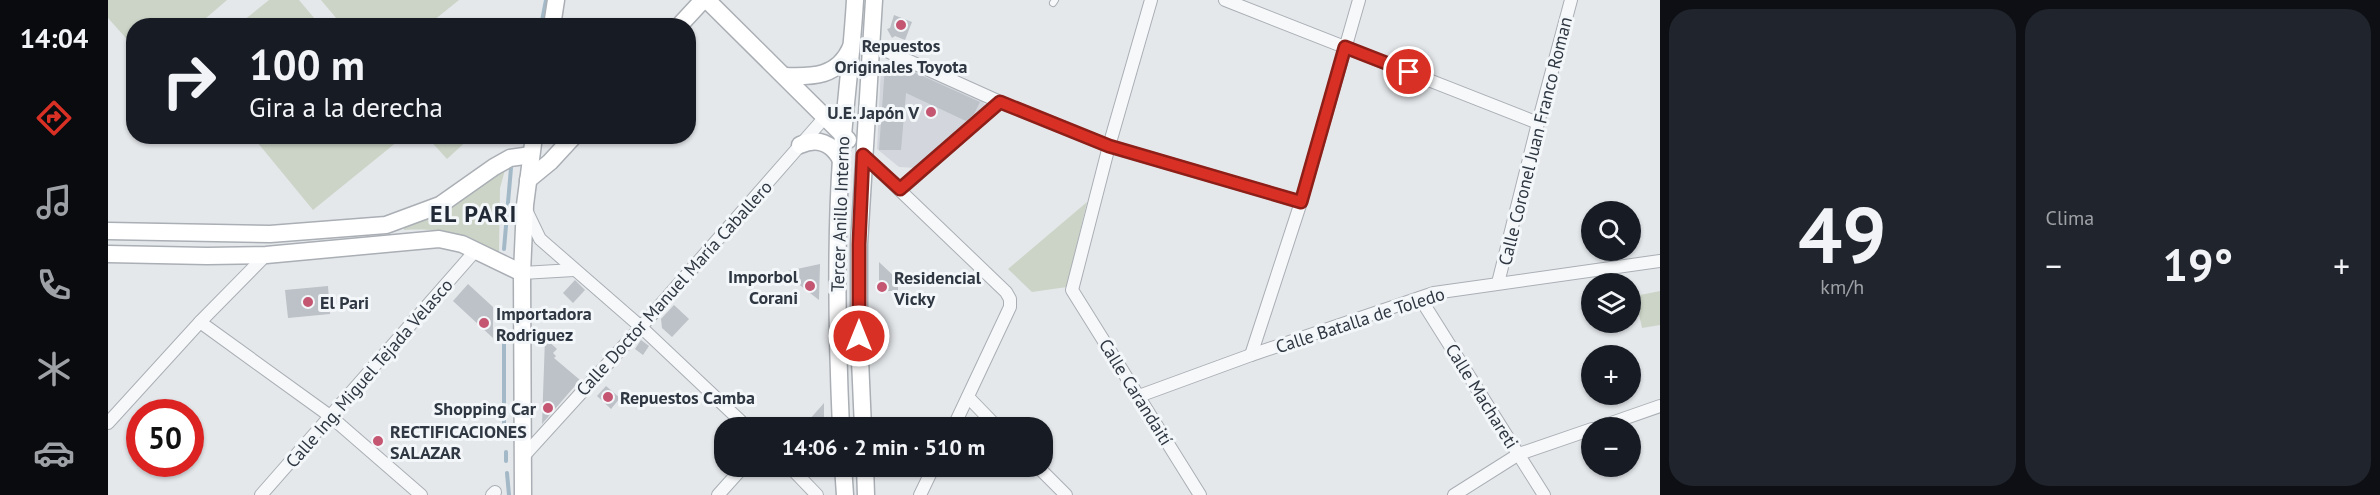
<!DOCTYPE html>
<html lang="es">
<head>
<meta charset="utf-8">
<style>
	body { margin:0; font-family:"PT Sans",sans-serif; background:#20242c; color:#f1f3f6; height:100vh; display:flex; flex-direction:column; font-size:22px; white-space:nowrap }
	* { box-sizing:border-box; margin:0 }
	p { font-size:20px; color:#9ea1a6 }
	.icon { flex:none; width:33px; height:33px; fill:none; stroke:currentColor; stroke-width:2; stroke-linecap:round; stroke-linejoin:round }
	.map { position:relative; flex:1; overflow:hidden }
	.details { display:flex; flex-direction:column; gap:9px; padding:9px; background:#0d0f14; width:720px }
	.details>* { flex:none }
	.banner { position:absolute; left:18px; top:18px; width:570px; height:126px; border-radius:24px; box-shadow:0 2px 4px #0004; background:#171b24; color:#f1f3f6; overflow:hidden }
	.controls { position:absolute; left:1473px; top:201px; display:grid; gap:12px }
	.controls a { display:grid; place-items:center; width:60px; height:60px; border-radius:50%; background:#171b24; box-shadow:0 2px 4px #0004; font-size:30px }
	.speed { position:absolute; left:18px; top:399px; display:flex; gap:12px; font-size:30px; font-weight:700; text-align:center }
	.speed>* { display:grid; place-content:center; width:78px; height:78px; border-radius:50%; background:#171b24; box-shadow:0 2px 4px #0004; line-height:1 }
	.speed .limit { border:9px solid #d22; background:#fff; color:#111 }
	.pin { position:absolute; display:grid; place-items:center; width:51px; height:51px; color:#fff; margin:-26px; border:3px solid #fff; border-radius:50%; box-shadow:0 2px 6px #0007 }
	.me { position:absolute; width:66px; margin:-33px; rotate:0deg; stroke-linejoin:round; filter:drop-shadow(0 0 4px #0008) }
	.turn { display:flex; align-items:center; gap:21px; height:126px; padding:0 24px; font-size:27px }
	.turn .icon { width:78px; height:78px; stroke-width:2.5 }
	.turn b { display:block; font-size:42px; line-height:51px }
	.big { font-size:45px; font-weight:700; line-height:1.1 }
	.details .card { flex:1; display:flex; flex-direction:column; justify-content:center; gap:9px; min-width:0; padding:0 21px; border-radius:24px; background:#20242c }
	.details .dial { align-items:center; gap:0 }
	.dial b { font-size:78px; line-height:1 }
	.heat { display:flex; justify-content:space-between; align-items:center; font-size:33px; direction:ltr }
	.details .tiles { flex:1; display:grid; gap:9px; grid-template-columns:repeat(2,1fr) }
	.trip { position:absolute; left:606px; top:417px; width:339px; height:60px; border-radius:24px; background:#171b24; box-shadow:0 2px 4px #0004; font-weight:700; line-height:60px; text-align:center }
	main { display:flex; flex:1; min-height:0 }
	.tab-bar { display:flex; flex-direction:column; width:108px; justify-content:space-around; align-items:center; background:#090b0e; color:#9ea1a6 }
	.tab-bar .icon { width:42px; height:42px }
	.tab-bar .active { color:#d93025 }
	.tab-bar b { font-size:27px; color:#f1f3f6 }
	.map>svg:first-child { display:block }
</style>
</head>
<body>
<main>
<nav class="tab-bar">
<b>14:04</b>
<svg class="icon active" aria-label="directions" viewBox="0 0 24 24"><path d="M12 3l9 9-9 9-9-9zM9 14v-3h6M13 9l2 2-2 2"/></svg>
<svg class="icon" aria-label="music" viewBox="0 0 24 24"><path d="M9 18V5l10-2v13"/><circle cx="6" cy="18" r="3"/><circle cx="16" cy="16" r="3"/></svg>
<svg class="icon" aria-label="phone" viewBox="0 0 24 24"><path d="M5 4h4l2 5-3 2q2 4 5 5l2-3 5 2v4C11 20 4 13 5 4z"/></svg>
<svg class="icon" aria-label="climate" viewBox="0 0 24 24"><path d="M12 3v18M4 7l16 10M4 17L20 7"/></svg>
<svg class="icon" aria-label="car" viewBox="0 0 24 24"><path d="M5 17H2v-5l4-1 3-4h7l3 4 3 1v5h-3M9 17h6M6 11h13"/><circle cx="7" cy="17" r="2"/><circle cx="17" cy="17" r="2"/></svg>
</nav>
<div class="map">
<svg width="1552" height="495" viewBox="0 0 1552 495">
	<rect width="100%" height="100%" fill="#e5e8eb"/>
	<path fill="#d3d7dd" d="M777,61h6l90,39 6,7 -71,61 -17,-1 -22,-18 4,-83z"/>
	<g fill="#ccd4c7">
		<path d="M0,0h119l-29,25 -64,1 -1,20 -25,-28z"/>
		<path d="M161,0h30l21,25h-82z"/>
		<path d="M213,0h138l-31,25h-86z"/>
		<path d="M145,137h150l-90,73z"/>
		<path d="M319,137h44l-24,22z"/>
		<path d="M397,170l-5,18 -1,64 -2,1c-28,-20 -59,-25 -93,-23l-1,-5z"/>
		<path d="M979,202l-20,85 -35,5 -24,-23z"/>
		<path d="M1552,291v34l-18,3 -7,-32z"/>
	</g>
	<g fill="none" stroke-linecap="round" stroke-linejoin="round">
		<g stroke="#a3b9c8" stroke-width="4">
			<path d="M433,26l5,-26"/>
			<path d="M411,140v-4"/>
			<path d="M396,249l7,-81"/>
			<path d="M396,335v94"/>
			<path d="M398,452v9"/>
			<path d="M399,473l2,22"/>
		</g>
	</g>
	<g fill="#bcc2c8">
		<path d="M786,15l18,7 -7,18 -10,-4 -3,2 -5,-9 3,-1z"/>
		<path d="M782,64l15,4 75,34 -6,12 -8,7 -60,-28 -5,57h-22l6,-84z"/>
		<path d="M771,262l19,18v11h-19z"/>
		<path d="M712,264l-1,36 -36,-28z"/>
		<path d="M467,280l10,10 -12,13 -10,-10z"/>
		<path d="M360,284l25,23v31l-40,-37z"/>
		<path d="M220,286l2,28 -42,4 -3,-28z"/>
		<path d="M566,305l15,14 -17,18 -10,-9 -1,-9z"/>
		<path d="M437,338l12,11 -4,4 3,3 -2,2 26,22 -38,44z"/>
		<path d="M533,340l8,6 -6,9 -8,-6z"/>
		<path d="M498,386l14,12 -9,11 -14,-13z"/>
		<path d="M716,403v25h-22z"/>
	</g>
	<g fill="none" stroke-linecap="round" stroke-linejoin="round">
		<g stroke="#aaafb5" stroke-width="8">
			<path id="lane" d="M945,3l2,-3"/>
		</g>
		<g stroke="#aaafb5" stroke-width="14">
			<g id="street">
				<path d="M1043,0l-42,146 -37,144 128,205"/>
				<path d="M1117,0l313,123"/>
				<path d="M761,43l131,59 109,44 192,56"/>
				<path d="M755,155l143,137 4,7v8l-57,121"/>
				<path d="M792,190l100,-88"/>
				<path d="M419,212l13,27 101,88 107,101"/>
				<path d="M414,273l52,-3"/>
				<path d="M1390,283l40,-160 33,-123"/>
				<path d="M1312,298l124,197"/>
				<path d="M92,322l130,94 91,79"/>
				<path d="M1143,355l50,-153 58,-202"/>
				<path d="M1031,396l112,-41 183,-62 226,-32"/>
				<path d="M860,397l30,31"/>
				<path d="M0,423l92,-101 66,-67"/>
				<path d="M1489,428l63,-22"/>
				<path d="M413,459l120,-132 184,-210"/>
				<path d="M681,466l28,29"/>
				<path d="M929,466l29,29"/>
				<path d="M153,495l215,-245"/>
				<path d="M384,495l3,-3"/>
				<path d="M610,495l26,-29"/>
				<path d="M812,495l14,-29"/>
				<path d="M1346,495l65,-41 73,-25"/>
			</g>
		</g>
		<g stroke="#aaafb5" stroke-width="19">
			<g id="secondary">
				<path d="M599,0l141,140"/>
				<path d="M444,26l4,-26"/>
				<path d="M571,26l24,-26"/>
				<path d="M677,76c28,1 53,1 66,-29"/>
				<path d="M692,145c18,-8 32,-2 41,15"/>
				<path d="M420,180l22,-18 24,-26"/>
				<path d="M0,231l162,3 116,-9 54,-20 54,-38 16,-9 21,-3"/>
				<path d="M0,254l99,2 59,-1 173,-16 23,5 60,29"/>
				<path d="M733,428c-4,-90 -6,-179 0,-269 4,-53 11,-106 14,-159"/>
				<path d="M755,428l-4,-92v-92l15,-244"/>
				<path d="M735,466l2,29"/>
				<path d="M757,466l1,29"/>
				<path d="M415,495l-1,-222 3,-68 9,-69"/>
			</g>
		</g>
		<use href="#lane" stroke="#f7f8fa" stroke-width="6"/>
		<use href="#street" stroke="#f7f8fa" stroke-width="12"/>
		<use href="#secondary" stroke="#fff" stroke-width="16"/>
	</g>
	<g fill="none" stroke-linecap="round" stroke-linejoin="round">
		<g stroke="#8d1f18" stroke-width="15">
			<path id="route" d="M751,336v-92l4,-89 37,34 100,-87 109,44 192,56 44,-155 64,25"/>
		</g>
		<use href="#route" stroke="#d93025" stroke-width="10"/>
	</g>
	<g fill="#c45672" stroke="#f4f7f9" stroke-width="2">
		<circle cx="793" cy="25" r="6"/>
		<circle cx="823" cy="112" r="6"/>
		<circle cx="702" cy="286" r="6"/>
		<circle cx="774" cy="287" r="6"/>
		<circle cx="200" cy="302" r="6"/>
		<circle cx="376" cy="323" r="6"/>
		<circle cx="500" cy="397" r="6"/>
		<circle cx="440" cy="408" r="6"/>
		<circle cx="270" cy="441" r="6"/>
	</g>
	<g text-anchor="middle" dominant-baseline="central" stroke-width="6" stroke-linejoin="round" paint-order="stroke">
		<g font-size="18" font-weight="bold" fill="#2e3742" stroke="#f4f7f9" text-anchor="start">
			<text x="793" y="45" text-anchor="middle">Repuestos<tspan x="793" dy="21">Originales Toyota</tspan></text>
			<text x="811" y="112" text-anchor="end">U.E. Japón V</text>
			<text x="690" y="276" text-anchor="end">Imporbol<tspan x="690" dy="21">Corani</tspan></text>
			<text x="786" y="277">Residencial<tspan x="786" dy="21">Vicky</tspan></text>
			<text x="212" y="302">El Pari</text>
			<text x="388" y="313">Importadora<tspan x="388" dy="21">Rodriguez</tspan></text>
			<text x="512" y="397">Repuestos Camba</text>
			<text x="428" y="408" text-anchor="end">Shopping Car</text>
			<text x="282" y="431">RECTIFICACIONES<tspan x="282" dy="21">SALAZAR</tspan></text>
		</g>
		<g font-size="18" fill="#2e3742" stroke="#f4f7f9">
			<text transform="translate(1427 141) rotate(-76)">Calle Coronel Juan Franco Roman</text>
			<text transform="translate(732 214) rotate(-88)">Tercer Anillo Interno</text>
			<text transform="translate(566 288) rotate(-48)">Calle Doctor Manuel María Caballero</text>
			<text transform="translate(1252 320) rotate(-18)">Calle Batalla de Toledo</text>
			<text transform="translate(261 373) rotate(-49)">Calle Ing. Miguel Tejada Velasco</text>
			<text transform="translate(1028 392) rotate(58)">Calle Carandaití</text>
			<text transform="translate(1374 396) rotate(58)">Calle Machareti</text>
		</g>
		<g font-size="24" font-weight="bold" letter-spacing="1.5" fill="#1f2834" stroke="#f4f7f9">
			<text x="366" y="213">EL PARI</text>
		</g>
	</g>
</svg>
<div class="controls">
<a><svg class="icon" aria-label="search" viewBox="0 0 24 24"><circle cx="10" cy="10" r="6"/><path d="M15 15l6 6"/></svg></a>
<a><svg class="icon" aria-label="layers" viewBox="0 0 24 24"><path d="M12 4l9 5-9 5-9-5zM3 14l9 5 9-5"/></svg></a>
<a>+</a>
<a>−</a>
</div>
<div class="speed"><div class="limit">50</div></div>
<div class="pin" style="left:1301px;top:72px;background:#d93025"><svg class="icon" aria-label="arrive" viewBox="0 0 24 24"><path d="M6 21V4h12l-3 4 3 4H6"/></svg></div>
<svg class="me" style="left:751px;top:336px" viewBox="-20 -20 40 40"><circle r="17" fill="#d93025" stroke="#fff" stroke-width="3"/><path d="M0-11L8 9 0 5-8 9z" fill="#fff"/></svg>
<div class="trip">14:06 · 2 min · 510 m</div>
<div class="banner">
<div class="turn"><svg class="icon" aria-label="right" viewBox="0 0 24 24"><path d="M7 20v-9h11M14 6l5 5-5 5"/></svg><div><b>100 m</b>Gira a la derecha</div></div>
</div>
</div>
<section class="details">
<div class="tiles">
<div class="card dial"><b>49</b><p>km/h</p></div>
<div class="card"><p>Clima</p>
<div class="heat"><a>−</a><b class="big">19°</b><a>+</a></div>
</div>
</div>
</section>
</main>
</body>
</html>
